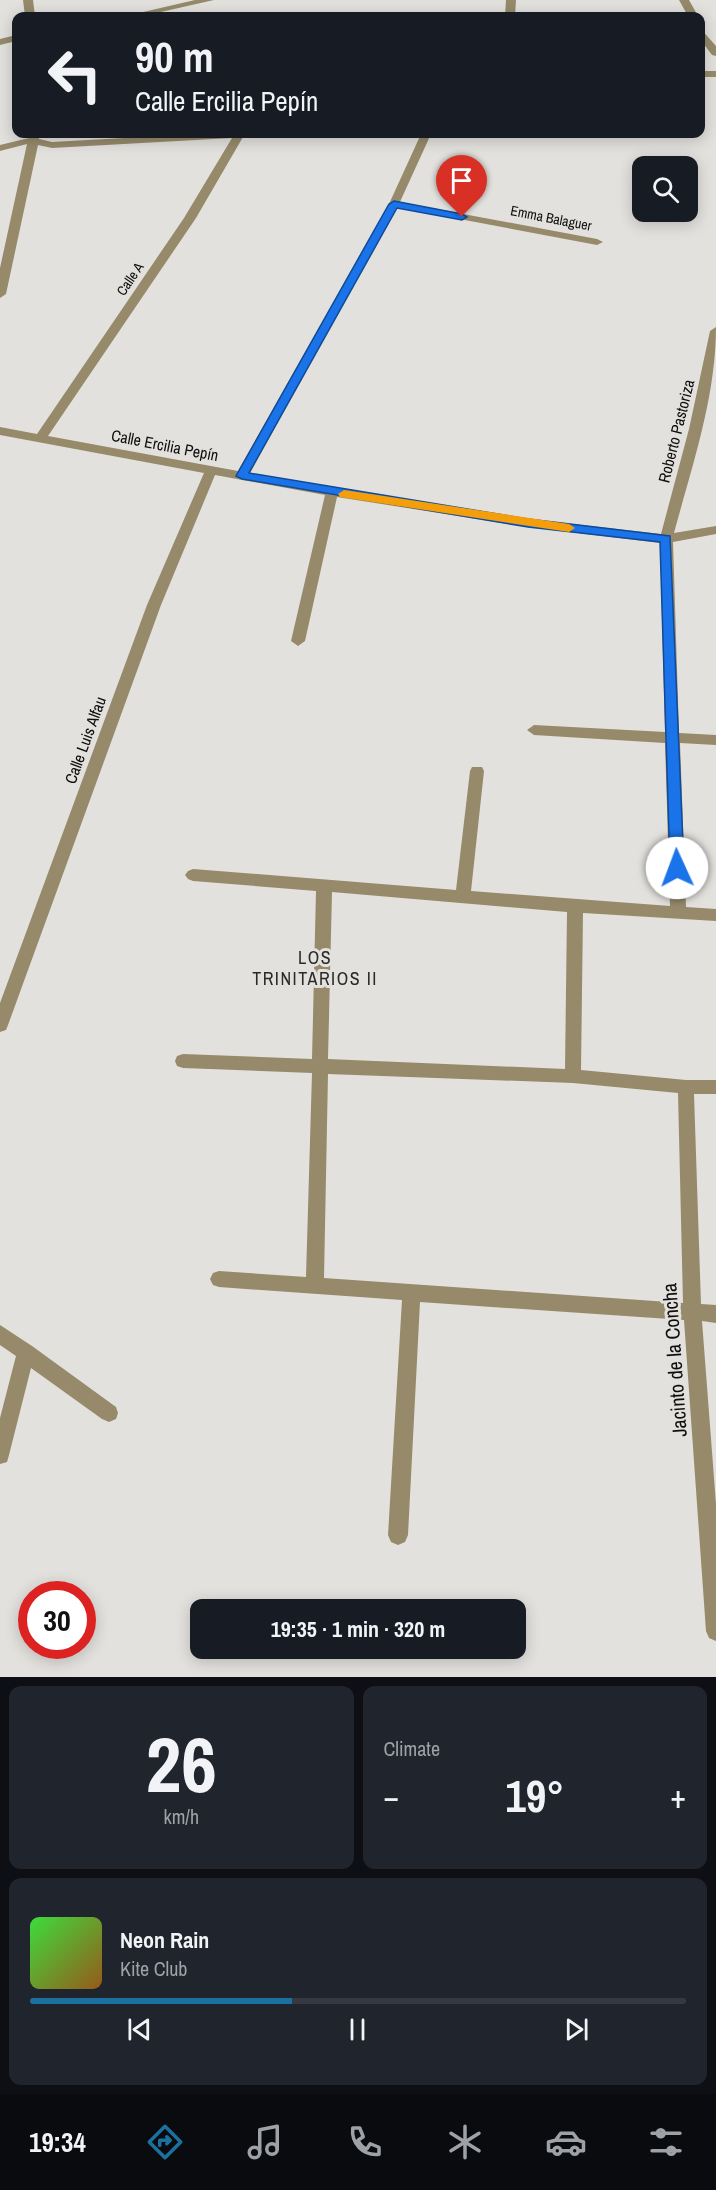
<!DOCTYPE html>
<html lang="en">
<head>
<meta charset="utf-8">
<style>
	body { margin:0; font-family:"Archivo Narrow",sans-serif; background:#20242c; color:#f1f3f6; height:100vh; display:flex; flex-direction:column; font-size:22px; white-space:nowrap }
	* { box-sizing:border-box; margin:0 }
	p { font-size:20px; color:#9ea1a6 }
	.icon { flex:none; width:33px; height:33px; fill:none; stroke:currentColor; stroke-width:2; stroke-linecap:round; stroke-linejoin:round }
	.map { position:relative; height:1677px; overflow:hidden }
	.drawer { display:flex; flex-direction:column; gap:9px; padding:9px; background:#0d0f14; flex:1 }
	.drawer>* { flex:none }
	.banner { position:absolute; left:12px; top:12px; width:693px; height:126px; border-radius:12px; box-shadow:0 3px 15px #0003; background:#171b24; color:#f1f3f6; overflow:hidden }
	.tools { position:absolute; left:632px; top:156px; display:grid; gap:12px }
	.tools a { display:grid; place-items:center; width:66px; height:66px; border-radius:12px; background:#171b24; box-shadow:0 3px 15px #0003; font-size:30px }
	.speed { position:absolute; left:18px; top:1581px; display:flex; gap:12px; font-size:30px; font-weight:700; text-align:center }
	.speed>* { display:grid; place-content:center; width:78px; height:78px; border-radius:50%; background:#171b24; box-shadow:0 3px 15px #0003; line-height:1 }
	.speed .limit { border:9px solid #d22; background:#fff; color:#111 }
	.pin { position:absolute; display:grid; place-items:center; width:51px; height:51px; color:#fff; margin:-62px -26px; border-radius:50% 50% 50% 0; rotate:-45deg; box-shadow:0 0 6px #0007 }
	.pin .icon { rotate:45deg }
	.me { position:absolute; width:66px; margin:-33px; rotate:358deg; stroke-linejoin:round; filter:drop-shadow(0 0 4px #0008) }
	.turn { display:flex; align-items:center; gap:21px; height:126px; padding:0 24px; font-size:27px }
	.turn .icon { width:78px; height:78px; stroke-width:2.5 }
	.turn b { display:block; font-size:42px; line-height:51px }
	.big { font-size:45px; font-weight:800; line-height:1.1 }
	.drawer .tile { flex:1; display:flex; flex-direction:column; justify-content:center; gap:9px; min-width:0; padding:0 21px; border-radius:12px; background:#20242c }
	.drawer .dial { align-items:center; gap:0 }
	.dial b { font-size:78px; line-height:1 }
	.song { display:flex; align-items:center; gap:18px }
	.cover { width:72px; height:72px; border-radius:9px; background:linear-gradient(135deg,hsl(120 70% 55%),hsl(30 70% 35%)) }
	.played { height:6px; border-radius:3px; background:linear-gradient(90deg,#1b70a0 40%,#363941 40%) }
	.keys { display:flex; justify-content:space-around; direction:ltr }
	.heat { display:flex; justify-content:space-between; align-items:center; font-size:33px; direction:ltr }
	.drawer .tiles { flex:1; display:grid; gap:9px; grid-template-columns:1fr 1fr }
	.tile:last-child { grid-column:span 2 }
	.trip { position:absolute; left:190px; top:1599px; width:336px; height:60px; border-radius:12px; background:#171b24; box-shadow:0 3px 15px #0003; font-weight:800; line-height:60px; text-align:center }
	.tabs { display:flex; height:96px; justify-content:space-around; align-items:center; background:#090b0e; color:#9ea1a6 }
	.tabs .icon { width:42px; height:42px }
	.tabs .on { color:#1b70a0 }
	.tabs b { font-size:27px; color:#f1f3f6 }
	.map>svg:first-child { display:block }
</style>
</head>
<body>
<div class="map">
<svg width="716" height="1677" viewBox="0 0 716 1677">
	<rect width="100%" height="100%" fill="#e3e1dd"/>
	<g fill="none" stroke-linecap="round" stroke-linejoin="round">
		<g fill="#968a6b" fill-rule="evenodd">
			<path d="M195,0h19l-71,16h-17z"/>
			<path d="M394,201l203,38 6,3 -6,3 -207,-39 -1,-2z"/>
		</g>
		<g fill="#968a6b" fill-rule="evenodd">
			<path d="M23,0h10l2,16h-10z"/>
			<path d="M506,0h10l-1,16h-10z"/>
			<path d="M679,0h10l9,16h-10z"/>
			<path d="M700,28l16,18v10l-4,-1 -12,-16z"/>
			<path d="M16,35v6l-16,4v-6z"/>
			<rect x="700" y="71" width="16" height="6"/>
			<path d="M30,134h10l-1,5 13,3 144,-8h51l-4,3 -47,81 -148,218 190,35 151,-267 32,-70h10l-32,70 -149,269 278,46 133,15 28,-105 21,-98 6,-4c0,70 -24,139 -42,206l42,-7v8l-43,8 6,191 37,2v10l-36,-2 6,164 30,2v12l-133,-8 -2,157 105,10h30v14h-22l7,210 15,1v18l-14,-2 14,183v137l-7,-3 -3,-7 -22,-311 -264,-18 -12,233 -3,7 -7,3 -7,-3 -3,-7 14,-235 -183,-13 -6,-2 -3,-6 3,-6 6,-2 87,6 6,-204 -129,-5 -6,-2 -2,-5 2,-5 6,-2 129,5 4,-168 -123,-10 -5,-2 -3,-4 3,-4 5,-2 263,21 14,-119 2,-4h10l2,4 -13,120 199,15 -5,-163 -131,-8 -7,-5 7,-5 131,7 -5,-189 -132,-16 -191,-30 -32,144 -7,5 -7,-5 34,-146 -110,-20 -54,130 -153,420 -2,5 -6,2v-29l147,-398 57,-132 -204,-38v-8l37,7 147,-216 48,-80 -180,10 -14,-3 -32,149 -6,4v-30l27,-124 -27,7v-6l29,-7zM332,892l235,20 -2,157 -237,-10zM328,1074l245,9 105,10 5,210 -359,-25z"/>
			<path d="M0,1325l32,21 84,61 2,6 -2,6 -7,3 -7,-3 -71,-51 -22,87 -2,7 -7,2v-46l16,-62 -16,-11z"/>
		</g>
	</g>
	<path fill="#1a73e8" stroke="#114b97" stroke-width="1.5" d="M394,201l68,13 5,3 -5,3 -65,-12 -148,265 279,46 142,17 14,332 -2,4h-10l-2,-4 -10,-326 -132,-15 -286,-48 -6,-3 153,-272z"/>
	<path fill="#f59e0b" d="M344,490l225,34 6,4 -6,4 -229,-35 -2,-3z"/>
	<g text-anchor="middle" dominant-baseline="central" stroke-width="6" stroke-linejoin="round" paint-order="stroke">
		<g font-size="14" fill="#0f0e0d" stroke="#e3e1dd">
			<text transform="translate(551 218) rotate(11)">Emma Balaguer</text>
			<text transform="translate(130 279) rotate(-56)">Calle A</text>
		</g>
		<g font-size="16" fill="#0f0e0d" stroke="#e3e1dd">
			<text transform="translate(676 431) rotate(-76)">Roberto Pastoriza</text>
			<text transform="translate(165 445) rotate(11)">Calle Ercilia Pepín</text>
			<text transform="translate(85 740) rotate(-70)">Calle Luis Alfau</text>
		</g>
		<g font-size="18" letter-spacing="1.5" fill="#2b2a27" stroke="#e3e1dd">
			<text x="315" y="957">LOS<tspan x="315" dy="21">TRINITARIOS II</tspan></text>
		</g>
		<g font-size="20" fill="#0f0e0d" stroke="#e3e1dd">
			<text transform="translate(674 1360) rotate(-94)">Jacinto de la Concha</text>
		</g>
	</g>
</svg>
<div class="tools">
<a><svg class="icon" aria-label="search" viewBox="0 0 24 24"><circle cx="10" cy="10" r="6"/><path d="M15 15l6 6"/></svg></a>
</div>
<div class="speed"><div class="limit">30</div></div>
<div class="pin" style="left:462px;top:217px;background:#d93025"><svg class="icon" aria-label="arrive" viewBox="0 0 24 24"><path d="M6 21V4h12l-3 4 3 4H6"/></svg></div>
<svg class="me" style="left:677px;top:868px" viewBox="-20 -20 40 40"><circle r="19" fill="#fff"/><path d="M0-13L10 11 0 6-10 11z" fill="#1a73e8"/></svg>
<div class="trip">19:35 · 1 min · 320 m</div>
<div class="banner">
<div class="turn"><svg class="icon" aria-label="left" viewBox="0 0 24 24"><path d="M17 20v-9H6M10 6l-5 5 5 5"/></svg><div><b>90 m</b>Calle Ercilia Pepín</div></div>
</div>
</div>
<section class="drawer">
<div class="tiles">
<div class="tile dial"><b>26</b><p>km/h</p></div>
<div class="tile"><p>Climate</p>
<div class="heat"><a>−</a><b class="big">19°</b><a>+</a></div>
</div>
<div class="tile">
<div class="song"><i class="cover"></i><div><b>Neon Rain</b><p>Kite Club</p></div></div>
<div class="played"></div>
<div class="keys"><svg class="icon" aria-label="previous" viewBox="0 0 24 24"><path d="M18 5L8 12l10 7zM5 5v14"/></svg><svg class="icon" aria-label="pause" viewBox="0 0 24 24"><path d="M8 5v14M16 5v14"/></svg><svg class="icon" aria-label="next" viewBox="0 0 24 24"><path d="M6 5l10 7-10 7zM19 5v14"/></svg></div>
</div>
</div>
</section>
<nav class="tabs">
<b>19:34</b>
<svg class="icon on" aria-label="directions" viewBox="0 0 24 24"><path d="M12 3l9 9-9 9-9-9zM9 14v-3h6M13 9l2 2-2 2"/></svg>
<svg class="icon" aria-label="music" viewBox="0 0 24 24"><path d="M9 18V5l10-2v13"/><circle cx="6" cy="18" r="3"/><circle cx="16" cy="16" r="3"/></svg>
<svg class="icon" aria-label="phone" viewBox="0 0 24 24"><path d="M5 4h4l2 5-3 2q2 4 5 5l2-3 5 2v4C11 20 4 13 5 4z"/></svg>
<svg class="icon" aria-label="climate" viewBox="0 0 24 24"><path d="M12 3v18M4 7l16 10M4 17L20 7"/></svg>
<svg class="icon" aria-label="car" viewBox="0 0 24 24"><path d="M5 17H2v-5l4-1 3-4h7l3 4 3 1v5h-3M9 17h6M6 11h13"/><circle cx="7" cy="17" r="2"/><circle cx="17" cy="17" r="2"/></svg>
<svg class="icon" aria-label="filters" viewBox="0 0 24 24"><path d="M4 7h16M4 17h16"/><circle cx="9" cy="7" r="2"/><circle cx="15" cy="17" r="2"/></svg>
</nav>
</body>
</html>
